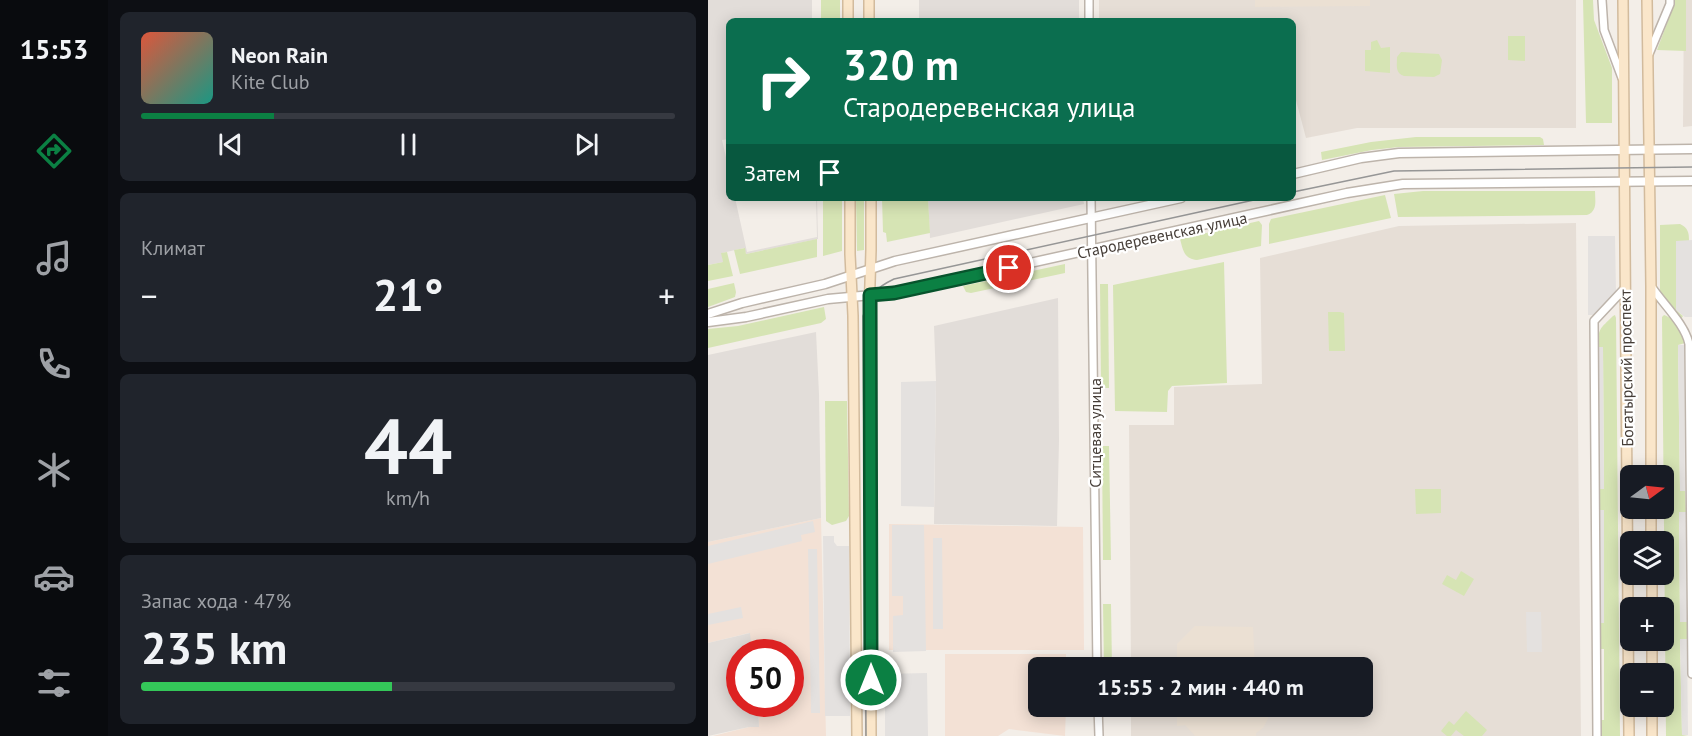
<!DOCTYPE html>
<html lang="ru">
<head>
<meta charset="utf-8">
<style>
	body { margin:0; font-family:"PT Sans",sans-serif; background:#20242c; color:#f1f3f6; height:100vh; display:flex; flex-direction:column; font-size:22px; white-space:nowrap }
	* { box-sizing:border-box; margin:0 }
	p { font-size:20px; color:#9ea1a6 }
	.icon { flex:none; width:33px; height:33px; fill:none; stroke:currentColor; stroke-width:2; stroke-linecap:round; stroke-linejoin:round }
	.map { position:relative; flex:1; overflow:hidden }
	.drawer { display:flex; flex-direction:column; gap:12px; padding:12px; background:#0d0f14; width:600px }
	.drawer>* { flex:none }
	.hud { position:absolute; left:18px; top:18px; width:570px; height:183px; border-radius:9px; box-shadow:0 3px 15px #0003; background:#0b6e4f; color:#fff; overflow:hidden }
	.needle { width:39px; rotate:75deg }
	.tools { position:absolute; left:912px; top:465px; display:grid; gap:12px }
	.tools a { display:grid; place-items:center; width:54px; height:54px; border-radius:9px; background:#171b24; box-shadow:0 3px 15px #0003; font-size:30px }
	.speed { position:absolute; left:18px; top:639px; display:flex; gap:12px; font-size:30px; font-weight:700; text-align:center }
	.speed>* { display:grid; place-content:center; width:78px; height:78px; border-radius:50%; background:#171b24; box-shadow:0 3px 15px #0003; line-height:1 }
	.speed .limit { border:9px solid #d22; background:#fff; color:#111 }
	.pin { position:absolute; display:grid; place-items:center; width:51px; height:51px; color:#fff; margin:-26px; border:3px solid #fff; border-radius:50%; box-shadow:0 2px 6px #0007 }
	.me { position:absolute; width:66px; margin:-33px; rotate:0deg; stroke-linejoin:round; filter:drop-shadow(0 0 4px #0008) }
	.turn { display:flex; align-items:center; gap:21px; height:126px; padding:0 18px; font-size:27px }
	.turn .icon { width:78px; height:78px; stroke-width:2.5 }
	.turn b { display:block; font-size:42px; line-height:51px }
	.then { display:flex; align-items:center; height:57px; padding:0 18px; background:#0003; gap:12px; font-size:22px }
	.big { font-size:45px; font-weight:800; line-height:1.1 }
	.drawer .widget { flex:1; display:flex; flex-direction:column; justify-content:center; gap:9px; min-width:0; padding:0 21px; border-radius:9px; background:#20242c }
	.drawer .dial { align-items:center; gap:0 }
	.dial b { font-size:78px; line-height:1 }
	.song { display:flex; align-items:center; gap:18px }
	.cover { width:72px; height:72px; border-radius:9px; background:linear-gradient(135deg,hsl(10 70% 55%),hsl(170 70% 35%)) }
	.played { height:6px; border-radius:3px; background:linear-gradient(90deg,#0b8043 25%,#363941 25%) }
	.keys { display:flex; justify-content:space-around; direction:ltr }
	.heat { display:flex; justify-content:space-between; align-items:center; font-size:33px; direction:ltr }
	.charge { height:9px; border-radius:4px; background:linear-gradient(90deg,#34c759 47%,#363941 0) }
	.trip { position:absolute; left:320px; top:657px; width:345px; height:60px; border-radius:9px; background:#171b24; box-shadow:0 3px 15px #0003; font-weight:800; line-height:60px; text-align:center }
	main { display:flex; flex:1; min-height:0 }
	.dock { display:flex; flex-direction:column; width:108px; justify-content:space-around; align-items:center; background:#090b0e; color:#9ea1a6 }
	.dock .icon { width:42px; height:42px }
	.dock .selected { color:#0b8043 }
	.dock b { font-size:27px; color:#f1f3f6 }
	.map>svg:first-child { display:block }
</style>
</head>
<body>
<main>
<nav class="dock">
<b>15:53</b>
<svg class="icon selected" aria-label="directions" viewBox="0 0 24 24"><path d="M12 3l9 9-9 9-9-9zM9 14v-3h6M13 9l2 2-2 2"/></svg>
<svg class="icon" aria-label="music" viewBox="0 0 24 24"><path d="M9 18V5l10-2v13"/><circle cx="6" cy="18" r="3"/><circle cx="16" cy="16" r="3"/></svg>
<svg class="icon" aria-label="phone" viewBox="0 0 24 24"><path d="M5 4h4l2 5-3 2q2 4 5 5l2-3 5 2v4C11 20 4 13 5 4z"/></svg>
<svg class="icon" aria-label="climate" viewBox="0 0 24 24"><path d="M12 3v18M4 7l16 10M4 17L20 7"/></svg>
<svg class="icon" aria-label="car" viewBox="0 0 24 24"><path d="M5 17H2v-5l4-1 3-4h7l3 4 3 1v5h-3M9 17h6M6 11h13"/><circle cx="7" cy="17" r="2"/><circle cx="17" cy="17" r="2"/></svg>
<svg class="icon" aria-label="filters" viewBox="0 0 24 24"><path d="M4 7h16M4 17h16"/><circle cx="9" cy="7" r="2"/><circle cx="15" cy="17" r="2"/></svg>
</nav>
<section class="drawer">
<div class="widget">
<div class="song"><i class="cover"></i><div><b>Neon Rain</b><p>Kite Club</p></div></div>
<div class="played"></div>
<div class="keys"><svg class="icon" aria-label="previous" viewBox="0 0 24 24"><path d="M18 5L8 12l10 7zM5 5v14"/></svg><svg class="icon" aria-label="pause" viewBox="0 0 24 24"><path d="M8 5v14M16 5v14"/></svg><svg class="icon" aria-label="next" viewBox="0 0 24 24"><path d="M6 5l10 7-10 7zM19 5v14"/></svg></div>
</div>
<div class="widget"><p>Климат</p>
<div class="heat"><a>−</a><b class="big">21°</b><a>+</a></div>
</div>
<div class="widget dial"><b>44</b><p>km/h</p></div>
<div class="widget"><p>Запас хода · 47%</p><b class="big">235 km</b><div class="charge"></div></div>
</section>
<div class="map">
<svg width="984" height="736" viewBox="0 0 984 736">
	<rect width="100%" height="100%" fill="#f3eee8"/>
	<g fill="#e6ded6">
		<path d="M391,0h477v128h-219l-51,10 -13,-49v-68h-194z"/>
		<path d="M976,0h8v126l-9,1z"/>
		<path d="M868,223l5,513h-450v-29l231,-1v-38l-231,-1 -2,-242h45v-38l88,-3 -2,-126 139,-32z"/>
	</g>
	<g fill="#f3e1d5">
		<path d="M113,518l5,218h-113l36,-9h10l-1,-23h32v-52h-38l-3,-19 -41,10v-101z"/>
		<path d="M181,524l194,3 1,123h-195z"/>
		<path d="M237,654h121v13l-28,1v38l28,1 -1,29 -56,-7 -11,7h-53z"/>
	</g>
	<g fill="#e2ddd9">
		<path d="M0,0h104v21h-83v118l-7,1 7,30v28h6l12,54 70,-15 -1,-39h1l1,41 -72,15 -2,-6 -22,5 1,9 -15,3z"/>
		<rect x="211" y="0" width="160" height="21"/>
		<path d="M220,198h155l1,6 -154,34z"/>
		<path d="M350,298l1,143 -2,85 -123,-2 2,-143 -2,-55z"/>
		<path d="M108,332l3,62 2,124 -113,24v-187z"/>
		<path d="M42,633l2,19h-12v52h18l1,23h-10l-41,9v-93z"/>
	</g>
	<g fill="#ebe0d3">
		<path d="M547,0h115v6l-115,1z"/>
		<path d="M487,626l58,1 2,40h-78v-23z"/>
		<path d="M559,706l1,13 -5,9 -7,5v3h-61l-10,-11 -8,1v-19z"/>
	</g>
	<g fill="#d6e4b4">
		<rect x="113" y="0" width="19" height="21"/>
		<path d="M875,0h10l1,20 18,48v55h-26z"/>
		<path d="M965,0h13v51l-29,-1 15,-40z"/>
		<path d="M800,36h17v25l-17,-1z"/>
		<path d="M669,40l4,8 9,-1v26l-25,-2v-21h6v-8z"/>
		<path d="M693,52l38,2 3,6 -2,14 -6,3 -30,-1c-9,-3 -7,-10 -7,-19z"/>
		<path d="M708,137h124l3,2 1,6 -145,2 -27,3 -50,10 -1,-8 50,-10z"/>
		<path d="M715,191h172c0,9 3,20 -8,24l-189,2 -4,-23z"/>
		<path d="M677,195l6,23 -122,26v-20l2,-5z"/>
		<path d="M122,198h12v53l-19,5v-55z"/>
		<path d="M148,198h8v52l-7,1z"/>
		<path d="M174,198h46l2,35 -43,9 -1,-9 -3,-1z"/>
		<path d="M551,221l3,4 -1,21 -64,14c-13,-1 -14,-10 -17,-21z"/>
		<path d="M972,224c8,4 9,8 9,17h-12l-1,69 7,6 -2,3 -21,-26v-68z"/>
		<path d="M109,239v18l-77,17 -6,-24 11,-2 1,6z"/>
		<path d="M19,252l6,24 -25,5v-16l15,-3 -2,-9z"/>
		<path d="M516,262l3,121 -55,3 -4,5 -1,21 -52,-1 -2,-126z"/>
		<path d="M357,264v9l-94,20 -5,-1 -3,-6z"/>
		<path d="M26,283l2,9 -1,5 -27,10v-18z"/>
		<path d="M392,284h8l1,104h-8z"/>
		<path d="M116,307l2,12 -5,4 -113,25v-19l30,-3z"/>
		<path d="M620,312h12l4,1 1,38h-16z"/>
		<path d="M907,315l1,3 4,418h-18l-2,-5v-11h4v-71h-4l-1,-26h5v-113h-5v-21l5,-1 -1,-140 -5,-1c0,-19 2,-18 15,-31z"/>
		<path d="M956,315c11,3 19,18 21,28l-7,2 2,146h5l1,21 -7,1 1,109h7v17l-7,1 2,95 6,1h-22l-4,-419z"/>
		<path d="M117,401h22l2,115 -3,5 -14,4 -6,-4z"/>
		<path d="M394,446h7l2,114h-8z"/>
		<path d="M707,489h26v24l-25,1z"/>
		<path d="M753,571l13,8 -10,17 -22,-12 5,-9 9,5z"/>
		<path d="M395,604h8l1,63h-8z"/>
		<path d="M758,711l21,19 -5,6h-18l-8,-6 -5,6h-4l-6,-5 8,-10 5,4z"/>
	</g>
	<g fill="#e4e1df">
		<path d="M880,236h27l1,57 -21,22h-7z"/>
		<path d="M984,240v77h-7l-9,-7v-69z"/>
		<path d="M970,345h6l1,146h-5z"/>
		<path d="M887,347h8l1,142h-8z"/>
		<path d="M228,381l-2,126 -33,-1v-124z"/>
		<path d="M889,510h7v113h-6z"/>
		<path d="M971,512h7l1,110h-7z"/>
		<path d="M105,521l2,11 -14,3 1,6 -94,23v-18z"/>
		<path d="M184,525h32l2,126 -33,1v-36l10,-1v-19h-11z"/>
		<path d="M115,536h11v6l3,4h12l1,170h-25z"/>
		<path d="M225,538h9l1,91h-10z"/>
		<path d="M100,549h9l3,164h-9z"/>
		<path d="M33,607l2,11 -35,7v-11z"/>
		<path d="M818,612h15l1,40h-15z"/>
		<path d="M972,639h7l1,96h-6z"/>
		<path d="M219,673l1,63h-43v-62z"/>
	</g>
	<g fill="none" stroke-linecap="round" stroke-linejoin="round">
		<g stroke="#bdb4ab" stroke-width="10">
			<g id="minor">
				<path d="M381,0v21"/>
				<path d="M894,0l2,30 18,48"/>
				<path d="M941,54l21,-50v-4"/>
				<path d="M383,198l6,470"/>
				<path d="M943,286c12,18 34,38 38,58l3,330"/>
				<path d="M390,706l1,30"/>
				<path d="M889,736l-3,-415 31,-33"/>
			</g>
		</g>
		<g stroke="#bdb4ab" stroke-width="11">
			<g id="tertiary">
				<path d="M585,174l68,-16 38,-5 293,-4"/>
				<path d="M0,314l34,-11 83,-19 70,-23 286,-63"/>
				<path d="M0,322l38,-5 82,-18 66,-6 453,-100 56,-9 289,-3"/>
			</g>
		</g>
		<g stroke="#d2bb9d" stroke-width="12">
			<g id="secondary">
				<path d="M140,0v21"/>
				<path d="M161,0v21"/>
				<path d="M915,0l6,736"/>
				<path d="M939,0l4,286v190"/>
				<path d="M142,198v56l3,62 4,420"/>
				<path d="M163,198v52l-2,66 2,420"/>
				<path d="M943,508v34"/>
				<path d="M944,574v34"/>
				<path d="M944,640v34"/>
				<path d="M944,706v30"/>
			</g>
		</g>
		<use href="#minor" stroke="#fff" stroke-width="7"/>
		<use href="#tertiary" stroke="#fff" stroke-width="8"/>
		<use href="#secondary" stroke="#fae6ca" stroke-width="9"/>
		<g stroke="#969696" stroke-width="1.5">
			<path d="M585,192l101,-21 298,-4"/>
			<path d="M158,736l-3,-420c8,-21 10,-27 31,-37l369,-81"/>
		</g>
	</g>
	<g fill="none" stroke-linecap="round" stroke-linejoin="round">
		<g stroke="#07532c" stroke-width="15">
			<path id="route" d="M163,680l-1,-385 24,-2 115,-25"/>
		</g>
		<use href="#route" stroke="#0b8043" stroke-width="10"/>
	</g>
	<g text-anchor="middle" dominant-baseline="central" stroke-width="4.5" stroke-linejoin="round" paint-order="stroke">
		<g font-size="16" fill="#453d37" stroke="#fff">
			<text transform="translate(454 235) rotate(-12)">Стародеревенская улица</text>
			<text transform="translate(918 368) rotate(-91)">Богатырский проспект</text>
			<text transform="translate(387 433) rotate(-90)">Ситцевая улица</text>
		</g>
	</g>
</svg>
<div class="tools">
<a><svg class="needle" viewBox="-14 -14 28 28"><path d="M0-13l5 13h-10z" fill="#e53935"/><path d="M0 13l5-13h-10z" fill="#9ea1a6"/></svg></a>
<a><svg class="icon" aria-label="layers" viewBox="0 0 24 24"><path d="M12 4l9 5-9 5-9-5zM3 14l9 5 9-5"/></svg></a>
<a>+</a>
<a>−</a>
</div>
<div class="speed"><div class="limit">50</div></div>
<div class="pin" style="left:301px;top:268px;background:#d93025"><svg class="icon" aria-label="arrive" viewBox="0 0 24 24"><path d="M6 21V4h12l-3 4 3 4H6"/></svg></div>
<svg class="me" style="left:163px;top:680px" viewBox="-20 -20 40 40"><circle r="17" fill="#0b8043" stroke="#fff" stroke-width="3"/><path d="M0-11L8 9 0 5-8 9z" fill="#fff"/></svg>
<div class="trip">15:55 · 2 мин · 440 m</div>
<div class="hud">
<div class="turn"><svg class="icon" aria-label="right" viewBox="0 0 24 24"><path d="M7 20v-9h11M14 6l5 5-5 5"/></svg><div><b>320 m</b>Стародеревенская улица</div></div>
<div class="then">Затем<svg class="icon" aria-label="arrive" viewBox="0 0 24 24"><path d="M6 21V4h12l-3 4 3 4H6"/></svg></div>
</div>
</div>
</main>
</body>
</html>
